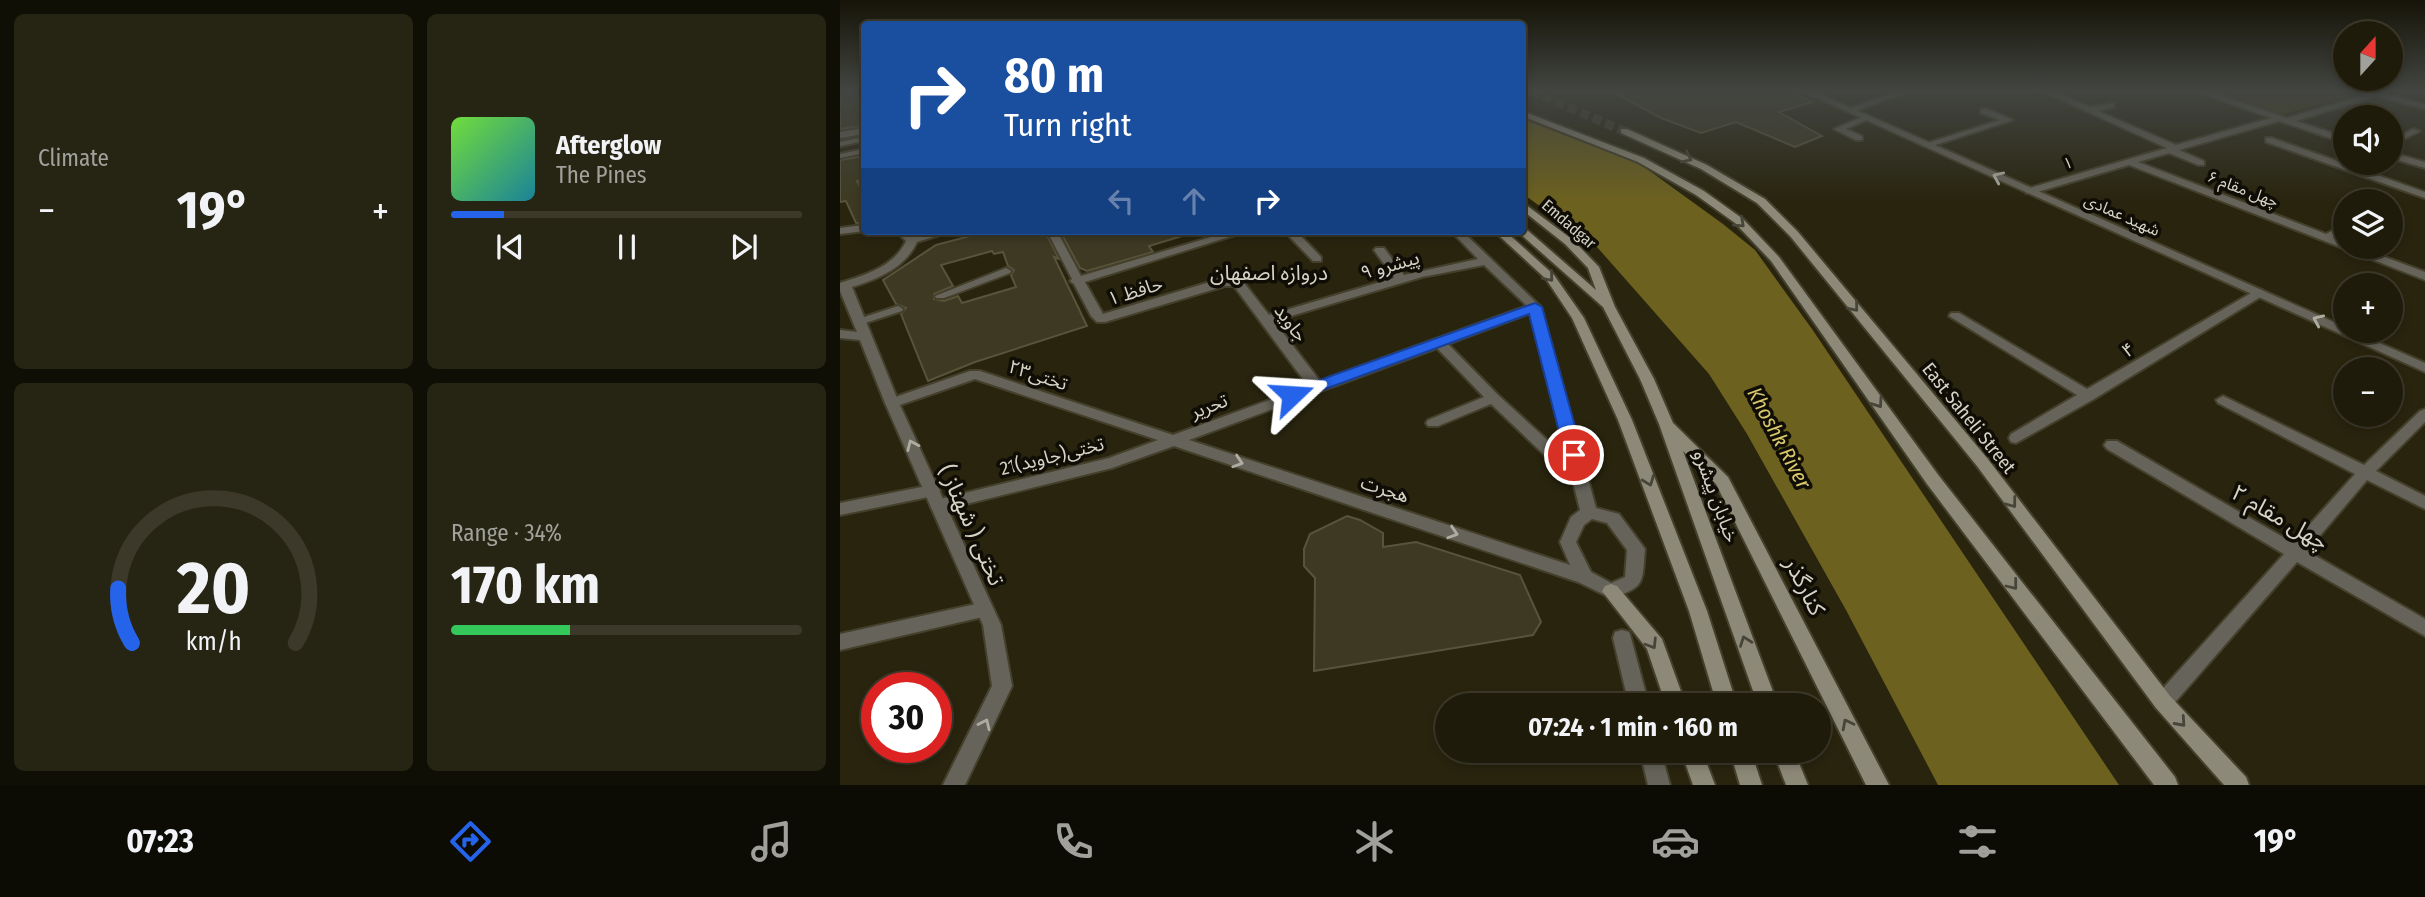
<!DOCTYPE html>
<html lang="en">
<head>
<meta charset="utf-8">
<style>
	body { margin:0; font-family:"Fira Sans Condensed","Noto Sans Arabic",sans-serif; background:#262413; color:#f1f3f6; height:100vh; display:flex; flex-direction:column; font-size:26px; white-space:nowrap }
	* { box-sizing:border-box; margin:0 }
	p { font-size:23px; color:#a1a19c }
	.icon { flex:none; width:38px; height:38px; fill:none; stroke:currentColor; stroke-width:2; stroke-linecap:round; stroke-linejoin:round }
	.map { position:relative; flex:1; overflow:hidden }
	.panel { display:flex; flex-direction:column; gap:14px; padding:14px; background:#100f06; width:840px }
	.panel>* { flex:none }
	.top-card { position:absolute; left:21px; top:21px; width:665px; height:214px; border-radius:7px; box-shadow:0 4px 10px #0003,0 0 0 2px #3c392b; background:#1a4fa0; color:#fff; overflow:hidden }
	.needle { width:46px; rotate:21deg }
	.fabs { position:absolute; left:1493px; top:21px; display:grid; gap:14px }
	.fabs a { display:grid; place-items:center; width:70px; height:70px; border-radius:50%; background:#1e1b0a; box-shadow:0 4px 10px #0003,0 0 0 2px #3c392b; font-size:35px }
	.speed { position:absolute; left:21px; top:672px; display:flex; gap:14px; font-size:35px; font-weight:700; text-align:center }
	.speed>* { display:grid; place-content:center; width:91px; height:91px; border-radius:50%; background:#1e1b0a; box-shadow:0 4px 10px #0003,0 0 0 2px #3c392b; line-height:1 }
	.speed .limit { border:10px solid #d22; background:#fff; color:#111 }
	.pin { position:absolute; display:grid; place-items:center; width:60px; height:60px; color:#fff; margin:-30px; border:4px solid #fff; border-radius:50%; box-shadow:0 2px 7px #0007 }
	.me { position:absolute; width:77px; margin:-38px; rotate:70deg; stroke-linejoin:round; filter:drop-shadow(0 0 5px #0008) }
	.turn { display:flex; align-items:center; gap:24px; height:147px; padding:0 28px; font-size:32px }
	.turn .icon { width:91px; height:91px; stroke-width:2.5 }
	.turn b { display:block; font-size:49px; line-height:60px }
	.lanes { display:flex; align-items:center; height:66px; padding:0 28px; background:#0003; justify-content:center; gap:35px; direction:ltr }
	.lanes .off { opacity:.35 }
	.big { font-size:52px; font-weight:700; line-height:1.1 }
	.panel .card { flex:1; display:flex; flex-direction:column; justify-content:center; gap:10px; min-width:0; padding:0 24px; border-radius:10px; background:#262413 }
	.panel .dial { align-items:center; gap:0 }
	.dial svg { height:182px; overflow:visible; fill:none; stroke:#3c392b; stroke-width:7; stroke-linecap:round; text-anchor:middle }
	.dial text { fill:#f1f3f6; stroke:none }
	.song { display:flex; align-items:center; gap:21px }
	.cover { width:84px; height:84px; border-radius:10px; background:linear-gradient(135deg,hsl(100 70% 55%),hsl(190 70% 35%)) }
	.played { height:7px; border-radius:4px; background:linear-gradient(90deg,#2563eb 15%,#3c392b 15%) }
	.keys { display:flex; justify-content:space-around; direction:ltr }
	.heat { display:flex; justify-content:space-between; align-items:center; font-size:38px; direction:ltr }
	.charge { height:10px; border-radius:5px; background:linear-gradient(90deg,#34c759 34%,#3c392b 0) }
	.panel .tiles { flex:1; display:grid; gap:14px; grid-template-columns:repeat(2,1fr) }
	.trip { position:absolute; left:595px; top:693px; width:396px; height:70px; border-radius:35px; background:#1e1b0a; box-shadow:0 4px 10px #0003,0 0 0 2px #3c392b; font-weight:700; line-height:70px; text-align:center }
	.dock { display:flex; height:112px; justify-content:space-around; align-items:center; background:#0c0b04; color:#a1a19c }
	.dock .icon { width:49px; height:49px }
	.dock .on { color:#2563eb }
	.dock b { font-size:32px; color:#f1f3f6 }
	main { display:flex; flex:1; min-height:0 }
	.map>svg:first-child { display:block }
</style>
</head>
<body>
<main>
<section class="panel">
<div class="tiles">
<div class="card"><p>Climate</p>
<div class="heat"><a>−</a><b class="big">19°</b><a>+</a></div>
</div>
<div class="card">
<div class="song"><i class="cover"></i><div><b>Afterglow</b><p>The Pines</p></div></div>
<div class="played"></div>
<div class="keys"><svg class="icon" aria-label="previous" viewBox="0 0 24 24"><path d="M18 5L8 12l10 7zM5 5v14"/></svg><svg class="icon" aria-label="pause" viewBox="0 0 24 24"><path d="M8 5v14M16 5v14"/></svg><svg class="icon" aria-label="next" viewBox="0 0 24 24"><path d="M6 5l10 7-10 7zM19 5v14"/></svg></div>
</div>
<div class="card dial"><svg viewBox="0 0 100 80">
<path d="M14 69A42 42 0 1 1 86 69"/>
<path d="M14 69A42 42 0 0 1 8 45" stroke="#2563eb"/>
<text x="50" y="56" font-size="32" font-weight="700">20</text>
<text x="50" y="72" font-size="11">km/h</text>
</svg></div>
<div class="card"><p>Range · 34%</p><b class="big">170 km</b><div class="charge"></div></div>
</div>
</section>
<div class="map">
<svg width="1585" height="785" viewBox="0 0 1585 785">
	<rect width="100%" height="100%" fill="#28240e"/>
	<path fill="#483f0b" d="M1365,91h165l-90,24 -13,-1z"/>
	<path fill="#6c611f" d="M683,119l117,45 83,60 32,26 57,79 307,456h-181l-92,-175 -99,-176 -38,-60 -112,-127 -74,-53z"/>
	<g fill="#3d3922" stroke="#58543c" stroke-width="2" fill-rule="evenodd">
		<path d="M0,91h24v35l-24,3z"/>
		<path d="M771,91h178l24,11 -34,10 43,24 -27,11 -59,-25 -35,11 -40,-15z"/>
		<path d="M24,156v23l-7,2 7,13v29h-8l-10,-22 -6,1v-42z"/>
		<path d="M149,231h56l14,28 -5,-2 33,69 -112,36 -47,19 -27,-67 5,-6 -10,-4 -13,-24 53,-35zM152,251l2,3 9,-2 5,14 6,4 -3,5 5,12 -54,16 -4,-7 -14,5 -10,-2v-5l19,-8 -12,-21z"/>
		<path d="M220,231h121l1,5 -33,10 4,6 -66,19 -7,-3z"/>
		<path d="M507,516l13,4 23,13v14l33,-5 104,33 21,47 -8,13 -219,36 1,-93 -11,-12v-17l6,-15z"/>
	</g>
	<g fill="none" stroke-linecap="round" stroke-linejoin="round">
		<path stroke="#423e2a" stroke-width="9" stroke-dasharray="9 4.5" stroke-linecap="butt" d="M691,91l93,40"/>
		<g stroke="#44402c" stroke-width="4">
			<g id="service">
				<path d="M1573,129l7,2 -30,15v-5z"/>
				<path d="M24,137v4l-24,5v-4z"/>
				<path d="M24,149v4l-24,5v-4z"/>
				<path d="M166,268l5,3 -1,2 -66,25h-8l-1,-2z"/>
				<path d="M58,306l5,3 -1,2 -43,14 -6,-3 2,-2z"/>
			</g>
		</g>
		<g stroke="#44402c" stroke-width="4">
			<g id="minor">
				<path d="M1058,91h12l-58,21 -7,-2z"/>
				<path d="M1202,91h11l37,16 24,-4v4l-16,4 78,34 95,-27 -76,-27h12l80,27 90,-27h13l-5,3 40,10v5l-49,-13 -80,25 49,16v6l-66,-22 -100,29 25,11v4h-6l-29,-12 -31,9 188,72 19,-10v8l-10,6 10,3v6h13l67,25v8l-296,-115 -95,28h-8v-4l141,-41z"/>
				<path d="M1141,109h6l26,11 -84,27 -8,-2 79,-25 -19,-7z"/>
				<path d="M1024,116l7,2 -25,11 16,7v4h-6l-22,-11z"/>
				<path d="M24,128v6l-24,4v-6z"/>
				<path d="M1426,138h6l153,54v6l-159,-56z"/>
				<path d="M1550,152l35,10v6l-35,-10z"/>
				<path d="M207,231h10l24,45 150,-45h17l-163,51 18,32 117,-35h21l28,36 125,-37 -20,-28 2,-2h8l20,27 74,-16 -27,-28h11l79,76 55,201 23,6 26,35c-3,34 1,38 -34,49l-33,-16 -404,-136 -62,22 -174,43 -6,-2 -2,-4 2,-4 177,-43 49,-18 -183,-61 -78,27 -5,2 -7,-5 2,-3 83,-29h10l193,64 135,-49 -74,-100h-9l-120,36h-8l-6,-6 -17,-32 -4,-3 2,-2zM644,265l43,41 -207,75 -46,-60 148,-44zM690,313l37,145 -69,-63 -50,-51zM597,348l47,49 -56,23 -2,3 2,3h10l53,-22 82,78 7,28 -9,7 -11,25 10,23 -381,-125zM752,519l15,4 20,27 -2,27 -14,6 -20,-11 -15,-30 8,-17z"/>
				<path d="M441,231h15l25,26v4h-8l-25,-26z"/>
				<path d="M1418,289l4,1 2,3 -2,3 -168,103 -78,44 -5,-1 -2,-4 2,-4 66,-39 -128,-79 2,-3h8l128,76z"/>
				<path d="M1383,396l141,69 56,-54 5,-2v13l-49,49 49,25v13l-58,-29 -60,71 118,68v17l-128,-74 -127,146 -7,3 -7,-3 -3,-6 3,-6 128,-142 -177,-105 -3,-4 3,-4h10l176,102 62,-69 -137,-71 -2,-3z"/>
				<path d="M92,485l6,2 2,4 -2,4 -98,20v-12z"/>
				<path d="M145,602l6,3 3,5 -3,5 -151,35v-16z"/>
				<path d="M782,630l7,2 2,6 18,67h-20l-16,-67 2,-6z"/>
				<path d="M800,751h21l9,34h-22z"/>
			</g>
		</g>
		<g stroke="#44402c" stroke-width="4">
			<g id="tertiary">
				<path d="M962,91h11l532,236v4h7l73,32v9z"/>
				<path d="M24,225l1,6 -25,3v-6z"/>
				<path d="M56,231h12l6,5 21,-5h18l-36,11c-12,26 -39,37 -65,45l47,116 102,222 11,61 -47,99h-22l49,-99 -9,-61 -98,-222 -25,-63 -20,-2v-8l17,2 -17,-41v-8c25,-8 54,-16 66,-42z"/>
			</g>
		</g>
		<g stroke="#44402c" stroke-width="4">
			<g id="secondary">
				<path d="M682,111l122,47 60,33 39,28 36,38 160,219 236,301 3,8h-24l-227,-301 -156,-223 -36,-38 -39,-28 -58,-33 -116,-46z"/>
				<path d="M781,129h6l80,36 58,34 33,33 189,226 183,238 76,81 3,8h-25l-68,-77 -179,-242 -187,-230 -33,-33 -56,-34 -80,-36z"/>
				<path d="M682,202l51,38 26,27 16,40 39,72 19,44 55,54 161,308h-23l-150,-301 -33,-33 95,254h-20l-99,-281 -19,-45 -37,-72 -86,-76 9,-2 70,61 -8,-22 -23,-24 -43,-34z"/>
				<path d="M654,231h11l49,44 30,43 48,102 75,191 30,94h-20l-28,-94 -71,-191 -46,-102 -26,-39z"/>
				<path d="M771,584l6,2 45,53 24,66h-20l-19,-56 -45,-58 3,-5z"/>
				<path d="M841,751h21l13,34h-22z"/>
				<path d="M890,751h21l11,34h-22z"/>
				<path d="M933,751h21l14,34h-22z"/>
			</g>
		</g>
		<use href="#service" fill="#66645a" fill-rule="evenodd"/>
		<use href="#minor" fill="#66645a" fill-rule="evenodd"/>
		<use href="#tertiary" fill="#66645a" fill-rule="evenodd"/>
		<use href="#secondary" fill="#8c8978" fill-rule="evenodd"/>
	</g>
	<defs><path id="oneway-chevron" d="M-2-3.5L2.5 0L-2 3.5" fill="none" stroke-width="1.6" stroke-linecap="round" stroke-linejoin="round" transform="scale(1.75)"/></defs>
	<g stroke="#474539">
		<use href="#oneway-chevron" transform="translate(847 158) rotate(26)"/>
		<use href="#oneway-chevron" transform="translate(900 223) rotate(42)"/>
		<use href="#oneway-chevron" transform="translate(709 277) rotate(50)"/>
		<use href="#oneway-chevron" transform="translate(1014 307) rotate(51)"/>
		<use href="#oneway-chevron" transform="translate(1038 403) rotate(55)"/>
		<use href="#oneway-chevron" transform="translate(809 481) rotate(69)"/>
		<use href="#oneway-chevron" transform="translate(1172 503) rotate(53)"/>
		<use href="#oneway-chevron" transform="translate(1173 585) rotate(52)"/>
		<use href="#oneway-chevron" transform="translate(905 641) rotate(-110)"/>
		<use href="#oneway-chevron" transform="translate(812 644) rotate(58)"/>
		<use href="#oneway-chevron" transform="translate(1341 722) rotate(48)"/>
		<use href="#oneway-chevron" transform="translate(1007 724) rotate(-117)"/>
	</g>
	<g stroke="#afada1">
		<use href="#oneway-chevron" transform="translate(1158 177) rotate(-156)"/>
		<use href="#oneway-chevron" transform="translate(1478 320) rotate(-156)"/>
		<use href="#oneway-chevron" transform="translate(72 445) rotate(-114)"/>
		<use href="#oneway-chevron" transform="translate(398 462) rotate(18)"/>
		<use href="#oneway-chevron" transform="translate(613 533) rotate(18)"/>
		<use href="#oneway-chevron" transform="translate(145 724) rotate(-65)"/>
	</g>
	<linearGradient id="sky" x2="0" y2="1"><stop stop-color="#161408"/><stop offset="0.45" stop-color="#424541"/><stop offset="1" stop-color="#424541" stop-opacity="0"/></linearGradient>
	<rect width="1585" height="201" fill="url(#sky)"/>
	<path fill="#2563eb" stroke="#184099" stroke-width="2" d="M695,303l7,4 41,148 -3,4 -6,2 -9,-6 -36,-141 -231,85 -6,1 -8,-5 2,-3z"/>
	<g text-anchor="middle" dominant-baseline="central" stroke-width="7" stroke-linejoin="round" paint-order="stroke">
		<g font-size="16" fill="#d6d4c7" stroke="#0f0d05">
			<text transform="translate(1228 163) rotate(-16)">۱</text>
			<text transform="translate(1403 189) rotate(21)">چهل مقام ۶</text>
			<text transform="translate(1282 215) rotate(24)">شهید عمادی</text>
			<text transform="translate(729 224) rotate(41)">Emdadgar</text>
		</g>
		<g font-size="19" fill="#d6d4c7" stroke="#0f0d05">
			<text transform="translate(550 265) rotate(-16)">پیشرو ۹</text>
			<text transform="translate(295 291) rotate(-17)">حافظ ۱</text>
			<text transform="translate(451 323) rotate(53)">جاوید</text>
			<text transform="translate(1288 350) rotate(-31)">۴</text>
			<text transform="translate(198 375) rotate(18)">تختی۲۳</text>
			<text transform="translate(369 406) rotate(-21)">تحریر</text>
			<text transform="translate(1129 418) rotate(51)">East Saheli Street</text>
			<text transform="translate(212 456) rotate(-14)">21تختی(جاوید)</text>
			<text transform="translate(545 489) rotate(18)">هجرت</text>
			<text transform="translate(876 496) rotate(70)">خیابان پیشرو</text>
		</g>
		<g font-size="21" fill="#d6d4c7" stroke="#0f0d05">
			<text x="429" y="273">دروازه اصفهان</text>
		</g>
		<g font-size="21" font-style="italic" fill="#d9c96c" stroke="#0f0d05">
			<text transform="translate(939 438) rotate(62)">Khoshk River</text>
		</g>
		<g font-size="23" fill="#d6d4c7" stroke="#0f0d05">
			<text transform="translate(1440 517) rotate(30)">چهل مقام ۲</text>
			<text transform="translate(132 525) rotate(66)">تختی ( شهناز )</text>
			<text transform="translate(965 586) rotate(63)">کنارگذر</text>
		</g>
	</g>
</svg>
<div class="fabs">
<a><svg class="needle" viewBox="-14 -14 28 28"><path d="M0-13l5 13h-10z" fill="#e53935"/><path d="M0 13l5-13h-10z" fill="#a1a19c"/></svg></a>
<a><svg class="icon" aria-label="sound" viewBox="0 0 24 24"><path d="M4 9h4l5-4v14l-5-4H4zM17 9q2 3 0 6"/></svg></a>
<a><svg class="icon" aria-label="layers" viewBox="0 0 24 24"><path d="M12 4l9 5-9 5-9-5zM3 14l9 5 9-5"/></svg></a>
<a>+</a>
<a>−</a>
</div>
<div class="speed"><div class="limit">30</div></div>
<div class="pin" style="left:734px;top:455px;background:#d93025"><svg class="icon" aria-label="arrive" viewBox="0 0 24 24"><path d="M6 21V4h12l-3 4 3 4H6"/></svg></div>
<svg class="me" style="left:452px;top:395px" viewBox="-20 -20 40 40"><path d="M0-17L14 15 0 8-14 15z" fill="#2563eb" stroke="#fff" stroke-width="4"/></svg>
<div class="trip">07:24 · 1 min · 160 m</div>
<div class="top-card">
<div class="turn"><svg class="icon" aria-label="right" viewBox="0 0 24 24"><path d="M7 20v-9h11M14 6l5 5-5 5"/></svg><div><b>80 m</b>Turn right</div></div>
<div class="lanes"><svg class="icon off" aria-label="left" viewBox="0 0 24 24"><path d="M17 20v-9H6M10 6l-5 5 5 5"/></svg><svg class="icon off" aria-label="ahead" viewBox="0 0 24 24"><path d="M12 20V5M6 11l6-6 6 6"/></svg><svg class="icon" aria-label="right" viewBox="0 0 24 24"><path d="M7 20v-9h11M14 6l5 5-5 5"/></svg></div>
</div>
</div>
</main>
<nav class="dock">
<b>07:23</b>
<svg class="icon on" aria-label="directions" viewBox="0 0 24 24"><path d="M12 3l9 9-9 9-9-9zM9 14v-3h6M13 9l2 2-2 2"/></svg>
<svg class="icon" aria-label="music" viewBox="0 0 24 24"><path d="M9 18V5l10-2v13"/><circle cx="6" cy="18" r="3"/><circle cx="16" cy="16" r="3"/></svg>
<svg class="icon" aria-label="phone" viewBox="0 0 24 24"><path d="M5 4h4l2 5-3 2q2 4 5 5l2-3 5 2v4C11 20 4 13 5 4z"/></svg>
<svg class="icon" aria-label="climate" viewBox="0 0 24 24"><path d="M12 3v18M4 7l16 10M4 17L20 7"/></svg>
<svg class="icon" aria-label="car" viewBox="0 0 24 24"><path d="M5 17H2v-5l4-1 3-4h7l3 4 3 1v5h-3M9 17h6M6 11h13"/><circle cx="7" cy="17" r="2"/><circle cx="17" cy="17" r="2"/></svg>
<svg class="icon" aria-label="filters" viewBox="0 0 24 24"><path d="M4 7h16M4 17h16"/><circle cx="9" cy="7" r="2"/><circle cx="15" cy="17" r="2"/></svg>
<b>19°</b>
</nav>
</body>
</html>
